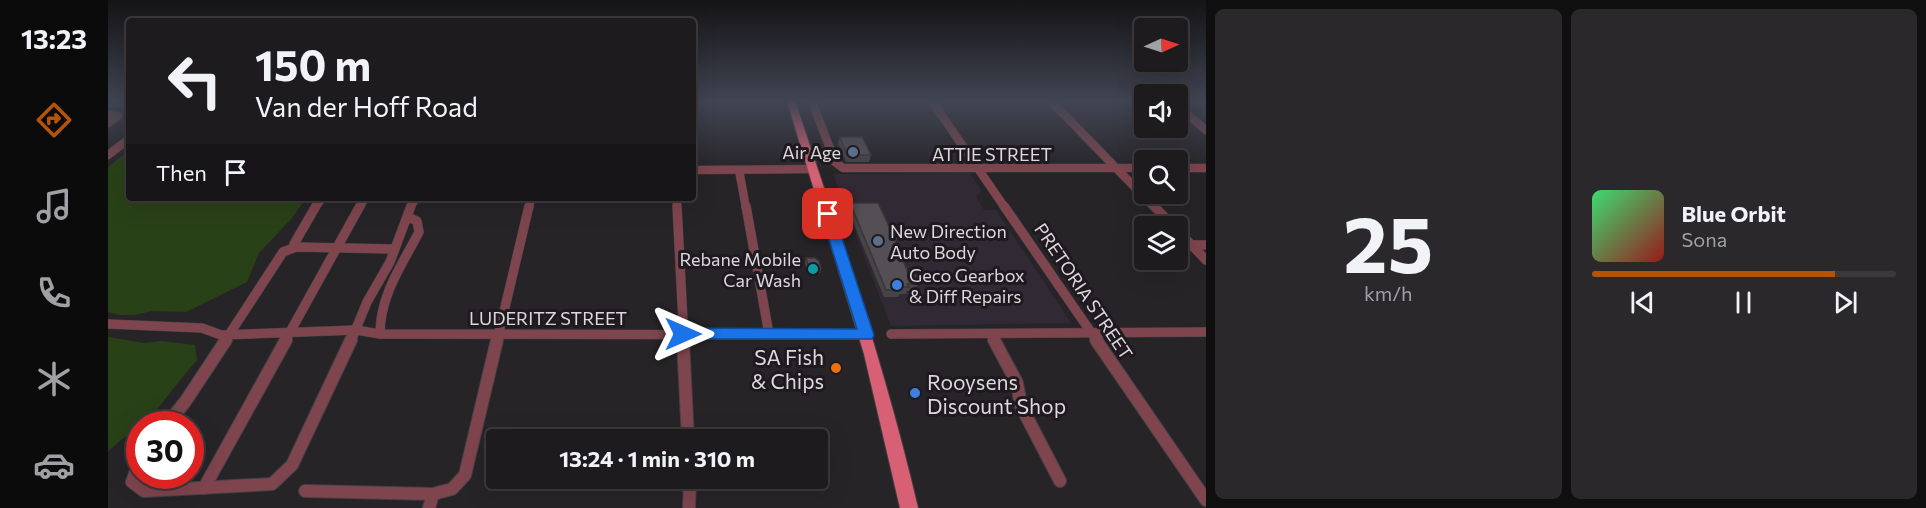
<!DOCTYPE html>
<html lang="en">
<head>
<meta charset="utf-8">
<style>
	body { margin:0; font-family:Commissioner,sans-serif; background:#2a282b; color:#f1f3f6; height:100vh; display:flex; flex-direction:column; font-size:22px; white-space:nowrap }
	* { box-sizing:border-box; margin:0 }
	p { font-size:20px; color:#a0a1a4 }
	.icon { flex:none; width:33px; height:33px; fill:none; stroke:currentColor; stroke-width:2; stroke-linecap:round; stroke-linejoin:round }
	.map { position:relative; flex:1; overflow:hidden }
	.sheet { display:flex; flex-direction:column; gap:9px; padding:9px; background:#100f10; width:720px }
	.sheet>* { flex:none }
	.hud { position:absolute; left:18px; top:18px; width:570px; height:183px; border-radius:6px; box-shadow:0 6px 24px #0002,0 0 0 2px #3b393c; background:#1d1b1e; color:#f1f3f6; overflow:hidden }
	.needle { width:39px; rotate:87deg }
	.buttons { position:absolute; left:1026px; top:18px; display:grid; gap:12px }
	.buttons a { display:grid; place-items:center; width:54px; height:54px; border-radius:6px; background:#1d1b1e; box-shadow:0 6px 24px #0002,0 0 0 2px #3b393c; font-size:30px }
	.speed { position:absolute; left:18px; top:411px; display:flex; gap:12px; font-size:30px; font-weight:700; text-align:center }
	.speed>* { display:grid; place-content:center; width:78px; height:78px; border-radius:50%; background:#1d1b1e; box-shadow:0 6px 24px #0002,0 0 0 2px #3b393c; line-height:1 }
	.speed .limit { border:9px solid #d22; background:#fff; color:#111 }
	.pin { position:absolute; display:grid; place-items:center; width:51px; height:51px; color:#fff; margin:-26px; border-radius:12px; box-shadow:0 3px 9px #0006 }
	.me { position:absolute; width:66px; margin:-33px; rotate:90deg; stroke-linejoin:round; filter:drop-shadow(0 0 4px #0008) }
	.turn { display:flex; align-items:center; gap:21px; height:126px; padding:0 30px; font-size:27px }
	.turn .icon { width:78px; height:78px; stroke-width:2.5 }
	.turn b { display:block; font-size:42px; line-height:51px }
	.then { display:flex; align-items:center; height:57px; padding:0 30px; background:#0003; gap:12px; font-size:22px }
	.sheet .tile { flex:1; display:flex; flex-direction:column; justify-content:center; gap:9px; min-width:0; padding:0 21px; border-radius:9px; background:#2a282b }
	.sheet .dial { align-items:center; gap:0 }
	.dial b { font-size:78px; line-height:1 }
	.song { display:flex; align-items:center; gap:18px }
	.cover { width:72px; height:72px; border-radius:9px; background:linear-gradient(135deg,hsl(140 70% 55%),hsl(0 70% 35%)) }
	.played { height:6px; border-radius:3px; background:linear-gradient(90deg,#b45309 80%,#3b393c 80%) }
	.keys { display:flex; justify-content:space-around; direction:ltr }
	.sheet .tiles { flex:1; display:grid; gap:9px; grid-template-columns:repeat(2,1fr) }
	.trip { position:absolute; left:378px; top:429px; width:342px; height:60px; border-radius:6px; background:#1d1b1e; box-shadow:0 6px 24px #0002,0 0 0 2px #3b393c; font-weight:700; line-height:60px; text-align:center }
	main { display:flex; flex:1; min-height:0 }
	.menu { display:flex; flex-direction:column; width:108px; justify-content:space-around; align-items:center; background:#0c0b0c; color:#a0a1a4 }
	.menu .icon { width:42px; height:42px }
	.menu .active { color:#b45309 }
	.menu b { font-size:27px; color:#f1f3f6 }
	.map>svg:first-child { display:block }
</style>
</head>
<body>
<main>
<nav class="menu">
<b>13:23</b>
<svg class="icon active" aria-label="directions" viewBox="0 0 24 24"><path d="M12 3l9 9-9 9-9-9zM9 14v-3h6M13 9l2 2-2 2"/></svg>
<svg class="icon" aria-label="music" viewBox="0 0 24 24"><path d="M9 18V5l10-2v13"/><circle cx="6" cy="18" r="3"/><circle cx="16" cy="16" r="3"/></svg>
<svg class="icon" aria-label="phone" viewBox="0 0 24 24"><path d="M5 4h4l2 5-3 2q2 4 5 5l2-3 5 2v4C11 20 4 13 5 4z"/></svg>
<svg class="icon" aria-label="climate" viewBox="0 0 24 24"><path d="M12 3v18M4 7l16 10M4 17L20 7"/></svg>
<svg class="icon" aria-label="car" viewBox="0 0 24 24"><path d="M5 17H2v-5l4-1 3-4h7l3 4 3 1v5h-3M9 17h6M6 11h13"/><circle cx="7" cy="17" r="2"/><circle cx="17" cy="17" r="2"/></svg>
</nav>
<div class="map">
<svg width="1098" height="508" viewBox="0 0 1098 508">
	<rect width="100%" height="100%" fill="#272428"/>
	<path fill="#312933" d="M862,173l12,18 -6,5 8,14h12l74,111 -1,2 -178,3 -58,-152z"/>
	<g fill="#294117">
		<path d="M21,154v44h177l-14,20 -33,35 -12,29 -61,30 -34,-1 -17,4h-15l-12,-3v-145l14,-11z"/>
		<path d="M0,337l36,6 18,-2 33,4 2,15c-15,17 -28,34 -42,52 -14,15 -33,25 -47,40z"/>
	</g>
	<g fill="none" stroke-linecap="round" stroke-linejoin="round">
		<g stroke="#444145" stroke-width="9">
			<g id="minor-far2">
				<path d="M704,101l23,61 8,6h301"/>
				<path d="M824,101l73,107"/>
				<path d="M943,101l104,107"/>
				<path d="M1070,107l28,23"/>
				<path d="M0,115l10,1 -10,7"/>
				<path d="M0,155l21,-16"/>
				<path d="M1070,168h28"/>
				<path d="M585,170l120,-1"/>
				<path d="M631,170l7,38"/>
				<path d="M569,198v10"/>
				<path d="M207,208l7,-10"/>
				<path d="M251,208l6,-10"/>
				<path d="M302,208l6,-10"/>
				<path d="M421,208l2,-10"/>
			</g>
		</g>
		<g stroke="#444145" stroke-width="10">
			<g id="minor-far1">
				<path d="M569,206l7,135"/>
				<path d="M638,206l23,128"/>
				<path d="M896,206l93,135"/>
				<path d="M1046,206l19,20"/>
				<path d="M1070,231l28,29"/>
				<path d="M1083,245h15"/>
				<path d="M188,247l-2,-3 22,-38"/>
				<path d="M0,324l94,4 19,7 135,-5 24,4 487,1"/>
				<path d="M272,334c0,-39 22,-69 39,-102l-2,-11 -9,-4"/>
				<path d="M783,334l315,-2"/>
				<path d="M883,334l4,7"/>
				<path d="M117,341l58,-89 13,-5 97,2"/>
				<path d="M177,341l75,-135"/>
				<path d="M243,341l16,-39 23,-40 21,-56"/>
				<path d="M389,341l32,-135"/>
			</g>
		</g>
		<g stroke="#444145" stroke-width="14">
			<g id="minor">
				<path d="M575,340l5,100"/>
				<path d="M886,340l23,43 4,23 39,75"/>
				<path d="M988,340l110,160"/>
				<path d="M59,424l18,-22 41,-62"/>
				<path d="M32,459l-8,23 12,9 128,-7 20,-19 59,-125"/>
				<path d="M96,488l82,-148"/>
				<path d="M197,491l128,3"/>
				<path d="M321,508l4,-14 19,-5 13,-14 32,-135"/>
				<path d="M581,508l1,-30"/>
			</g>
		</g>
		<g stroke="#444145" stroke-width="2">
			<path id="major" d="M679,101h8c45,135 91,269 123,407h-18l-36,-154z"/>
		</g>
		<use href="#minor-far2" stroke="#7f454e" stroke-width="8"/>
		<use href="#minor-far1" stroke="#7f454e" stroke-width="9"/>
		<use href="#minor" stroke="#7f454e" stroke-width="12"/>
		<use href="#major" fill="#d76075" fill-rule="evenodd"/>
	</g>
	<g fill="#474448">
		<path d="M732,137l31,18 -2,7h-23l-8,-18z"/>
		<path d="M742,203l39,23 9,10 -3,7 11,25 2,5 11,9 -3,7h-5l-1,2h-3l-1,3h-6l-2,3h-14l-36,-87z"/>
		<path d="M698,258l15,10 -1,5h-12l-3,-10z"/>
	</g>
	<g fill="#534f54" stroke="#3a373b" stroke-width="1.5">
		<path d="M732,137h22l9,18h-24z"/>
		<path d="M742,203h28l11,23h4l5,10h-5l13,32 2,5h7l4,9h-7l1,2h-6l2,3h-9l1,3h-15z"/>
		<path d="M698,258h9l4,3 2,7h-12z"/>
	</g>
	<linearGradient id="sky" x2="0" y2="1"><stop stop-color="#151416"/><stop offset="0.59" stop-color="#414553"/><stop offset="1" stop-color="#414553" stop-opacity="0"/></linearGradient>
	<rect width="1098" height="172" fill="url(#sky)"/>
	<path fill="#1a73e8" stroke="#114b97" stroke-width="1.5" d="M720,210l6,4 40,121 -2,4h-195l-2,-5 2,-4 6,-2 174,1 -36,-115z"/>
	<g fill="#5c6f8a" stroke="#1e1a1f" stroke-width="2">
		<circle cx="745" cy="152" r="6"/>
		<circle cx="770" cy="241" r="6"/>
	</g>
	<circle fill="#0f9aa8" stroke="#1e1a1f" stroke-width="2" cx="705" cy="269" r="6"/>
	<g fill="#3f7fe0" stroke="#1e1a1f" stroke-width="2">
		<circle cx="789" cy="285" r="6"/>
		<circle cx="807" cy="393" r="6"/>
	</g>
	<circle fill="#e8710a" stroke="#1e1a1f" stroke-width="2" cx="728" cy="368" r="6"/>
	<g text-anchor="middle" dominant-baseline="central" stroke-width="6" stroke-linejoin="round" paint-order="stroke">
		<g font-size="18" fill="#dcd9dd" stroke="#1e1a1f" text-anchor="end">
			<text x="733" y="152">Air Age</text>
			<text x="782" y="231" text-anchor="start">New Direction<tspan x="782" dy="21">Auto Body</tspan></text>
			<text x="693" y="259">Rebane Mobile<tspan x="693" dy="21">Car Wash</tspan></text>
			<text x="801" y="275" text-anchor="start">Geco Gearbox<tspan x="801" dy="21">&amp; Diff Repairs</tspan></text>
		</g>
		<g font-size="18" fill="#dcd9dd" stroke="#1e1a1f">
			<text x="884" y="154">ATTIE STREET</text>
			<text transform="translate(976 291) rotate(56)">PRETORIA STREET</text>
			<text x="440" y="318">LUDERITZ STREET</text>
		</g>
		<g font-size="21" fill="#dcd9dd" stroke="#1e1a1f" text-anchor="end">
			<text x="716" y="356">SA Fish<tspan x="716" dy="24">&amp; Chips</tspan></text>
			<text x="819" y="381" text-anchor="start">Rooysens<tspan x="819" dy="24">Discount Shop</tspan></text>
		</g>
	</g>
</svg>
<div class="buttons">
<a><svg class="needle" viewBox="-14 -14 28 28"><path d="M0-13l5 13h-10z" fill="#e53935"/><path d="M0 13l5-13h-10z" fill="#a0a1a4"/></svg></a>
<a><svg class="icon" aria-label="sound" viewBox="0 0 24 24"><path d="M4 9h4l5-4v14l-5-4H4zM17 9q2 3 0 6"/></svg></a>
<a><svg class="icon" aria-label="search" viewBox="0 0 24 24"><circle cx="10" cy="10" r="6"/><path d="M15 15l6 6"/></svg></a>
<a><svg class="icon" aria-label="layers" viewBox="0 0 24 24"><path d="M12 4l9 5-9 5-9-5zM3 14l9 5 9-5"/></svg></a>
</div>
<div class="speed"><div class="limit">30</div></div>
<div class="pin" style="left:720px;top:214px;background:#d93025"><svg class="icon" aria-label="arrive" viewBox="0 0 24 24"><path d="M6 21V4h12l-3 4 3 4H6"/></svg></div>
<svg class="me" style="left:575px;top:334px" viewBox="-20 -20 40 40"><path d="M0-17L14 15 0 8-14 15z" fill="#1a73e8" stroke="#fff" stroke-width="4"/></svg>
<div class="trip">13:24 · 1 min · 310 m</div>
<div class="hud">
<div class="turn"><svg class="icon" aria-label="left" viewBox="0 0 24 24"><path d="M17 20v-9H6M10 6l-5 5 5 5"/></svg><div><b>150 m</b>Van der Hoff Road</div></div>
<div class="then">Then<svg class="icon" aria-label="arrive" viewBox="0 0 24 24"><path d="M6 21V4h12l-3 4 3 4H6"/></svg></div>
</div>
</div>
<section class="sheet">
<div class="tiles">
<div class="tile dial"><b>25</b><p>km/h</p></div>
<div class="tile">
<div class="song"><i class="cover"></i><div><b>Blue Orbit</b><p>Sona</p></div></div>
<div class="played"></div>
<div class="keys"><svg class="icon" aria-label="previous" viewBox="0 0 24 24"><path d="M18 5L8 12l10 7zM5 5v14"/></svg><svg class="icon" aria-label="pause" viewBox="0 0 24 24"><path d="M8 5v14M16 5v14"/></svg><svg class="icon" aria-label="next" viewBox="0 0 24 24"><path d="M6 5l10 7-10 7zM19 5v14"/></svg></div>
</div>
</div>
</section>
</main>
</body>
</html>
